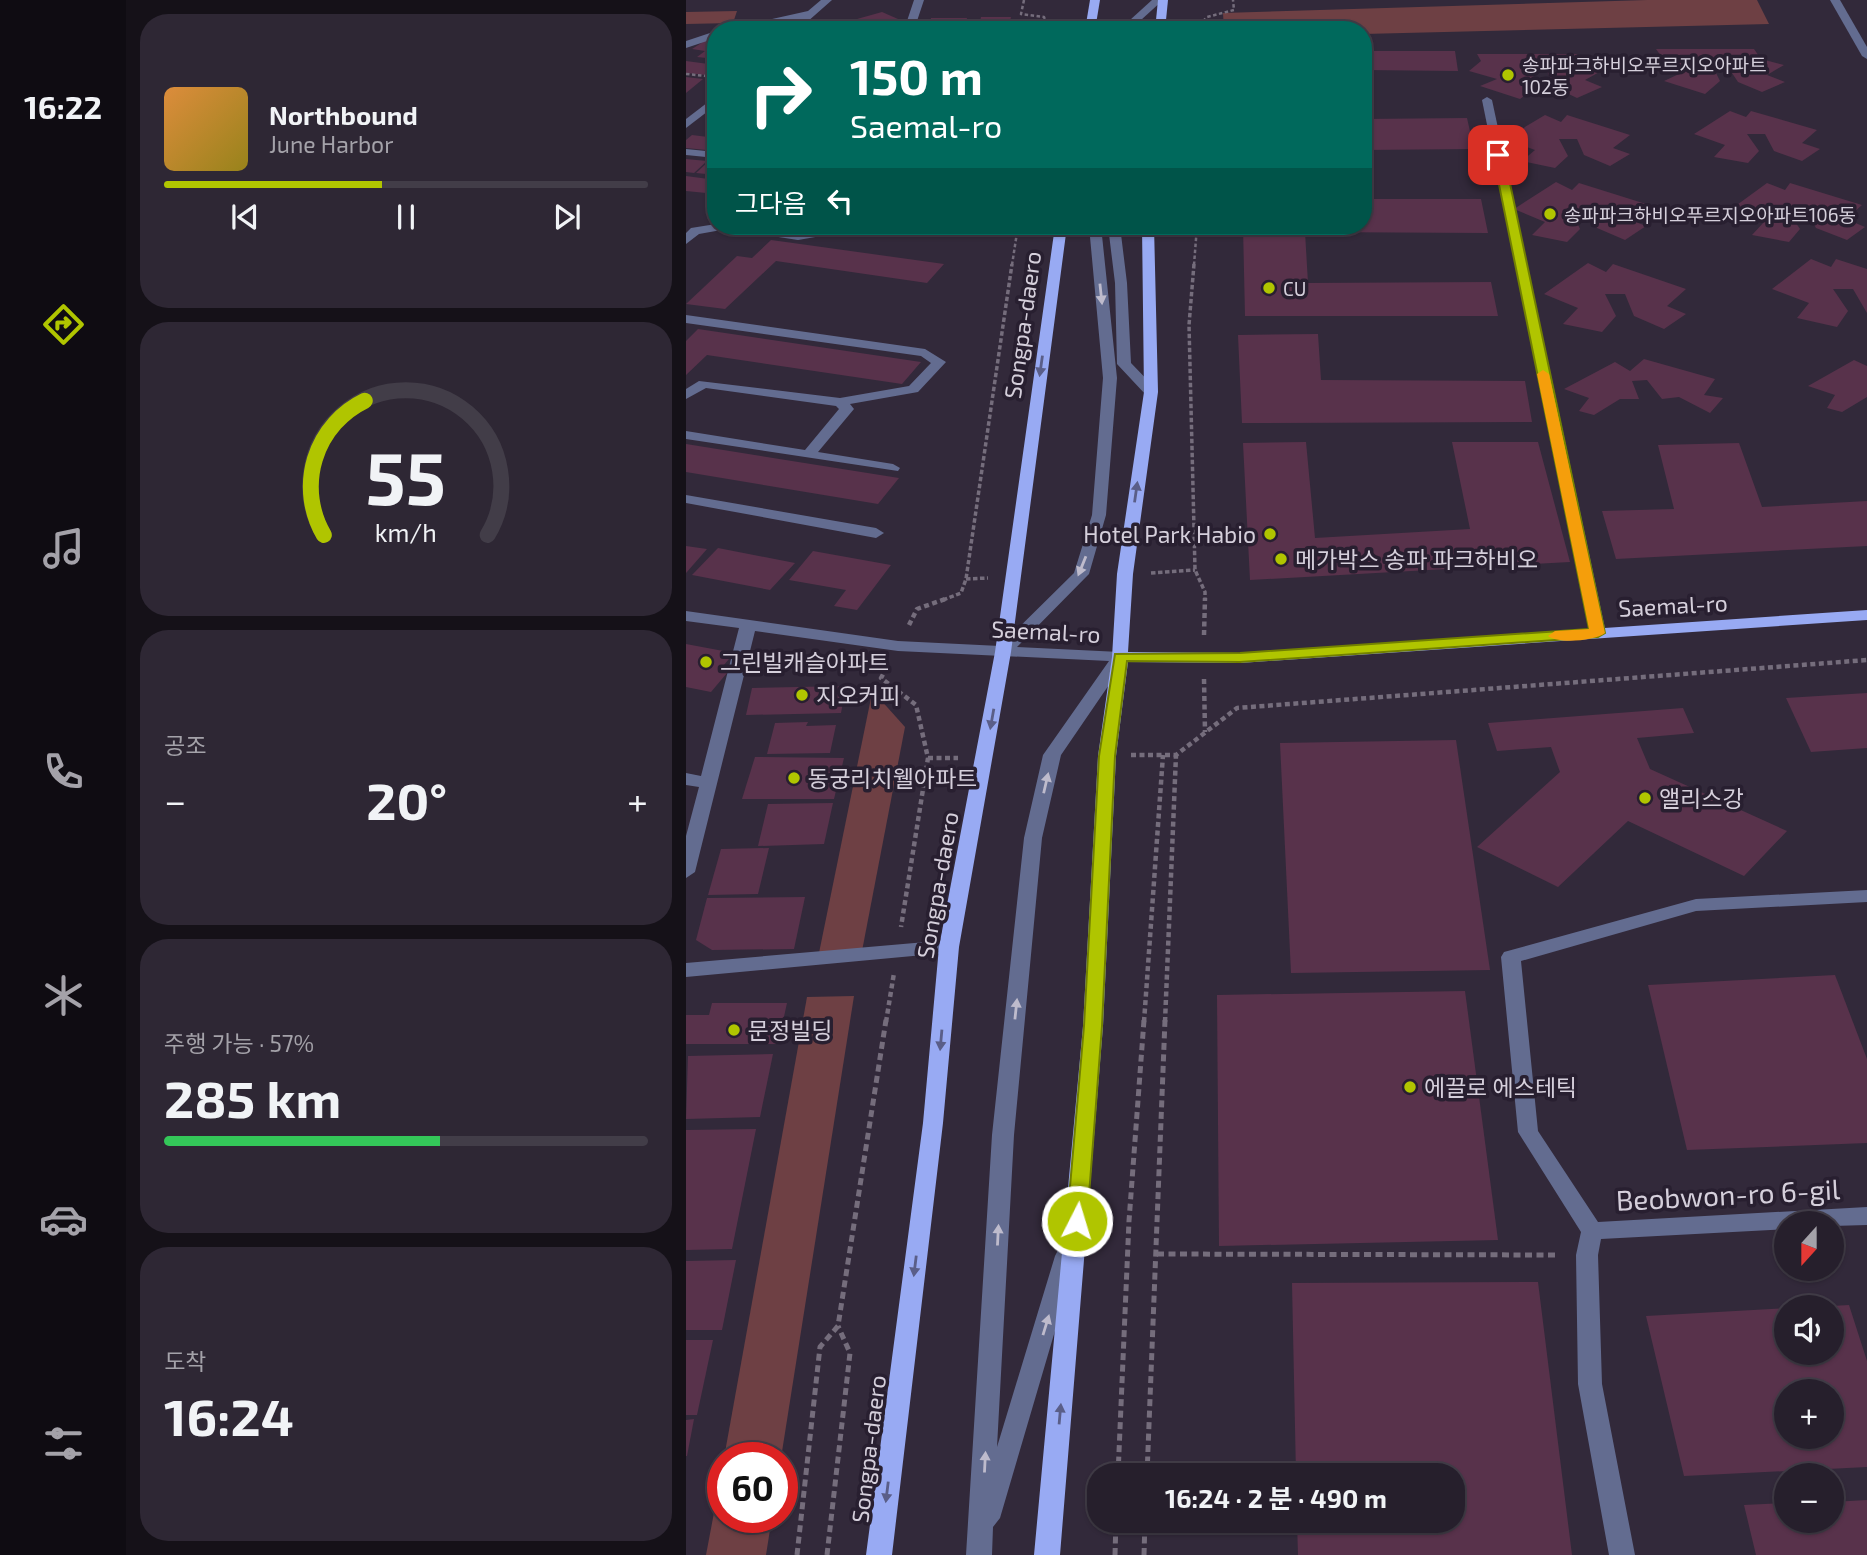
<!DOCTYPE html>
<html lang="ko">
<head>
<meta charset="utf-8">
<style>
	body { margin:0; font-family:"Exo 2","Noto Sans KR",sans-serif; background:#2e2734; color:#f1f3f6; height:100vh; display:flex; flex-direction:column; font-size:26px; white-space:nowrap }
	* { box-sizing:border-box; margin:0 }
	p { font-size:23px; color:#a4a2a9 }
	.icon { flex:none; width:38px; height:38px; fill:none; stroke:currentColor; stroke-width:2; stroke-linecap:round; stroke-linejoin:round }
	.map { position:relative; flex:1; overflow:hidden }
	.details { display:flex; flex-direction:column; gap:14px; padding:14px; background:#151118; width:560px }
	.details>* { flex:none }
	.top-card { position:absolute; left:21px; top:21px; width:665px; height:214px; border-radius:28px; box-shadow:0 2px 5px #0004,0 0 0 2px #423d48; background:#00695c; color:#fff; overflow:hidden }
	.needle { width:46px; rotate:201deg }
	.tools { position:absolute; left:1088px; top:1211px; display:grid; gap:14px }
	.tools a { display:grid; place-items:center; width:70px; height:70px; border-radius:50%; background:#261f2c; box-shadow:0 2px 5px #0004,0 0 0 2px #423d48; font-size:35px }
	.speed { position:absolute; left:21px; top:1442px; display:flex; gap:14px; font-size:35px; font-weight:700; text-align:center }
	.speed>* { display:grid; place-content:center; width:91px; height:91px; border-radius:50%; background:#261f2c; box-shadow:0 2px 5px #0004,0 0 0 2px #423d48; line-height:1 }
	.speed .limit { border:10px solid #d22; background:#fff; color:#111 }
	.pin { position:absolute; display:grid; place-items:center; width:60px; height:60px; color:#fff; margin:-30px; border-radius:14px; box-shadow:0 4px 10px #0006 }
	.me { position:absolute; width:77px; margin:-38px; rotate:5deg; stroke-linejoin:round; filter:drop-shadow(0 0 5px #0008) }
	.turn { display:flex; align-items:center; gap:24px; height:147px; padding:0 28px; font-size:32px }
	.turn .icon { width:91px; height:91px; stroke-width:2.5 }
	.turn b { display:block; font-size:49px; line-height:60px }
	.then { display:flex; align-items:center; height:66px; padding:0 28px; background:#0003; gap:14px; font-size:26px }
	.big { font-size:52px; font-weight:700; line-height:1.1 }
	.details .tile { flex:1; display:flex; flex-direction:column; justify-content:center; gap:10px; min-width:0; padding:0 24px; border-radius:28px; background:#2e2734 }
	.details .dial { align-items:center; gap:0 }
	.dial svg { height:182px; overflow:visible; fill:none; stroke:#423d48; stroke-width:7; stroke-linecap:round; text-anchor:middle }
	.dial text { fill:#f1f3f6; stroke:none }
	.song { display:flex; align-items:center; gap:21px }
	.cover { width:84px; height:84px; border-radius:10px; background:linear-gradient(135deg,hsl(30 70% 55%),hsl(50 70% 35%)) }
	.played { height:7px; border-radius:4px; background:linear-gradient(90deg,#b0c500 45%,#423d48 45%) }
	.keys { display:flex; justify-content:space-around; direction:ltr }
	.heat { display:flex; justify-content:space-between; align-items:center; font-size:38px; direction:ltr }
	.charge { height:10px; border-radius:5px; background:linear-gradient(90deg,#34c759 57%,#423d48 0) }
	.trip { position:absolute; left:401px; top:1463px; width:378px; height:70px; border-radius:28px; background:#261f2c; box-shadow:0 2px 5px #0004,0 0 0 2px #423d48; font-weight:700; line-height:70px; text-align:center }
	main { display:flex; flex:1; min-height:0 }
	.tabs { display:flex; flex-direction:column; width:126px; justify-content:space-around; align-items:center; background:#0f0c12; color:#a4a2a9 }
	.tabs .icon { width:49px; height:49px }
	.tabs .active { color:#b0c500 }
	.tabs b { font-size:32px; color:#f1f3f6 }
	.map>svg:first-child { display:block }
</style>
</head>
<body>
<main>
<nav class="tabs">
<b>16:22</b>
<svg class="icon active" aria-label="directions" viewBox="0 0 24 24"><path d="M12 3l9 9-9 9-9-9zM9 14v-3h6M13 9l2 2-2 2"/></svg>
<svg class="icon" aria-label="music" viewBox="0 0 24 24"><path d="M9 18V5l10-2v13"/><circle cx="6" cy="18" r="3"/><circle cx="16" cy="16" r="3"/></svg>
<svg class="icon" aria-label="phone" viewBox="0 0 24 24"><path d="M5 4h4l2 5-3 2q2 4 5 5l2-3 5 2v4C11 20 4 13 5 4z"/></svg>
<svg class="icon" aria-label="climate" viewBox="0 0 24 24"><path d="M12 3v18M4 7l16 10M4 17L20 7"/></svg>
<svg class="icon" aria-label="car" viewBox="0 0 24 24"><path d="M5 17H2v-5l4-1 3-4h7l3 4 3 1v5h-3M9 17h6M6 11h13"/><circle cx="7" cy="17" r="2"/><circle cx="17" cy="17" r="2"/></svg>
<svg class="icon" aria-label="filters" viewBox="0 0 24 24"><path d="M4 7h16M4 17h16"/><circle cx="9" cy="7" r="2"/><circle cx="15" cy="17" r="2"/></svg>
</nav>
<section class="details">
<div class="tile">
<div class="song"><i class="cover"></i><div><b>Northbound</b><p>June Harbor</p></div></div>
<div class="played"></div>
<div class="keys"><svg class="icon" aria-label="previous" viewBox="0 0 24 24"><path d="M18 5L8 12l10 7zM5 5v14"/></svg><svg class="icon" aria-label="pause" viewBox="0 0 24 24"><path d="M8 5v14M16 5v14"/></svg><svg class="icon" aria-label="next" viewBox="0 0 24 24"><path d="M6 5l10 7-10 7zM19 5v14"/></svg></div>
</div>
<div class="tile dial"><svg viewBox="0 0 100 80">
<path d="M14 69A42 42 0 1 1 86 69"/>
<path d="M14 69A42 42 0 0 1 32 10" stroke="#b0c500"/>
<text x="50" y="56" font-size="32" font-weight="700">55</text>
<text x="50" y="72" font-size="11">km/h</text>
</svg></div>
<div class="tile"><p>공조</p>
<div class="heat"><a>−</a><b class="big">20°</b><a>+</a></div>
</div>
<div class="tile"><p>주행 가능 · 57%</p><b class="big">285 km</b><div class="charge"></div></div>
<div class="tile"><p>도착</p><b class="big">16:24</b></div>
</section>
<div class="map">
<svg width="1181" height="1555" viewBox="0 0 1181 1555">
	<rect width="100%" height="100%" fill="#32293a"/>
	<g fill="#6e4044">
		<path d="M961,0h110l12,24 -406,10v-4h-139l-1,-17z"/>
		<path d="M51,11l-4,12 -47,1v-12z"/>
		<path d="M185,698h8l26,29 -43,224 -43,2z"/>
		<path d="M168,996l-73,462h-57l83,-461z"/>
		<path d="M37,1465v52h49l-6,38h-60z"/>
	</g>
	<g fill="#58324b" fill-rule="evenodd">
		<path d="M196,12l16,7 -2,10 -56,1 -8,-4z"/>
		<path d="M295,17h30l-3,13h-30z"/>
		<path d="M245,18h36l-2,12 -37,-1z"/>
		<path d="M23,38l7,1v20l-19,-2 8,-6 -13,-2z"/>
		<path d="M970,49h98l7,10 23,6 -17,10 18,7 -23,10 -24,-10 -12,-18 -14,1 8,16 -15,13 -41,-13 15,-7 -29,-8 11,-10z"/>
		<path d="M677,51h92l3,20 -95,-1z"/>
		<path d="M791,54h100l5,10 21,6 -18,10 17,7 -25,11 -23,-11 -8,-18 -15,1 6,16 -17,13 -40,-13 17,-7 -28,-8 12,-10z"/>
		<path d="M0,61l30,4v3l-10,7 -20,-2z"/>
		<path d="M0,77l17,2 -17,14z"/>
		<path d="M1044,111l16,6 5,-6 66,19 -15,13 18,6 -18,12 -28,-10 -9,-17h-18l12,17 -11,12 -34,-6 11,-12 -31,-11z"/>
		<path d="M859,115l16,7 6,-7 63,20 -17,13 17,6 -20,12 -26,-11 -7,-16h-18l9,17 -13,12 -33,-7 13,-11 -30,-11z"/>
		<path d="M781,118l7,31 -111,1v-31z"/>
		<path d="M6,135l24,3v13l-30,-3v-8z"/>
		<path d="M0,159l21,2 -13,12 -8,-1z"/>
		<path d="M23,161l7,1v13l-20,-2z"/>
		<path d="M0,176l30,4v14l-30,-3z"/>
		<path d="M870,182l16,8 7,-7 67,21 -18,15 18,7 -21,14 -28,-12 -7,-19h-19l9,20 -13,13 -35,-7 13,-13 -31,-13z"/>
		<path d="M1081,183l18,7 5,-7 72,22 -16,14 19,8 -18,13 -31,-12 -10,-18h-19l13,19 -11,13 -37,-7 12,-13 -34,-12z"/>
		<path d="M677,199h118l7,34 -183,-1 3,51 183,-1 7,34h-253l-2,-90h120z"/>
		<path d="M85,240l22,3 151,21 -17,19 -151,-22 -51,48 -39,-5 51,-48 15,2z"/>
		<path d="M1125,259l20,8 5,-8 31,10v44l-14,-24h-20l15,22 -11,16 -40,-9 12,-15 -37,-14z"/>
		<path d="M902,263l18,9 7,-8 73,25 -19,17 19,8 -22,15 -30,-13 -9,-22h-20l11,22 -14,16 -39,-8 15,-16 -34,-14z"/>
		<path d="M12,329l223,33 -19,22 -195,-29 -21,20v-34z"/>
		<path d="M632,334l3,46 204,1 7,41 -290,1 -4,-88z"/>
		<path d="M958,359l71,20 -11,16 19,3 -13,15 -31,-16 -17,2 -15,-19 -15,1 7,18h-19l-26,16 -15,-4 10,-13 -25,-9 51,-27 15,9z"/>
		<path d="M1168,360l13,6v31l-25,15 -15,-4 8,-13 -27,-9z"/>
		<path d="M620,442l9,96 155,-9 -18,-87h86l32,120 -320,18 -7,-137z"/>
		<path d="M1053,443l23,64 105,-6v45l-251,13 -14,-48 72,-2 -16,-64z"/>
		<path d="M0,444l213,34 -21,26 -192,-32z"/>
		<path d="M0,546l21,3 -21,24z"/>
		<path d="M32,548l77,15 -25,27 -78,-15z"/>
		<path d="M127,551l78,14 -34,45 -23,-4 12,-16 -57,-10z"/>
		<path d="M0,644l48,9 -16,19 9,1 -16,19 -25,-5z"/>
		<path d="M160,686l-5,27 -95,2 6,-27z"/>
		<path d="M1181,693v55l-56,4 -25,-54z"/>
		<path d="M997,708l11,25 -57,5 13,31 137,62 -43,45 -116,-55 -70,66 -81,-40 83,-75 -9,-25 -54,4 -9,-28z"/>
		<path d="M122,722l-2,4 30,-1 -6,28 -63,1 8,-31z"/>
		<path d="M770,740l34,230 -199,3 -11,-230z"/>
		<path d="M69,757l89,1 -10,41h-92z"/>
		<path d="M147,803l-9,41 -66,2 10,-42z"/>
		<path d="M83,848l-11,46 -50,1 13,-46z"/>
		<path d="M119,897l-11,52 -82,1 -16,-10 11,-42z"/>
		<path d="M1149,975l32,84v84l-180,7 -39,-165z"/>
		<path d="M779,991l33,249 -279,6 -2,-251z"/>
		<path d="M26,1003h75l-9,41h-92v-29h23z"/>
		<path d="M87,1054l-13,63 -74,2 2,-63z"/>
		<path d="M70,1129l-24,120 -46,1v-120z"/>
		<path d="M50,1260l-14,70h-36v-69z"/>
		<path d="M852,1282l34,273h-274l-1,-34h155v-46h-156l-4,-192z"/>
		<path d="M1163,1305l18,56v106l-183,9 -38,-160 141,-8v45h45v-47zM1101,1391h45v46h-45z"/>
		<path d="M0,1340h27l-16,75h-11z"/>
		<path d="M8,1419l-7,37h-1v-36z"/>
		<path d="M1181,1500v55h-111l-12,-50 43,-2v18h45v-19z"/>
	</g>
	<g fill="none" stroke-linecap="round" stroke-linejoin="round">
		<g stroke="#756d7c" stroke-width="2.5" stroke-dasharray="3.5 2.5" stroke-linecap="butt">
			<path d="M338,0l-3,14 23,3 5,13"/>
			<path d="M509,30l12,-13 27,-7 -1,-10"/>
			<path d="M0,74l30,3"/>
			<path d="M326,265l6,-39"/>
			<path d="M508,265l3,-39"/>
		</g>
		<g stroke="#756d7c" stroke-width="3.5" stroke-dasharray="4.5 2.5" stroke-linecap="butt">
			<path d="M508,264l-5,61 6,245 10,22v8"/>
			<path d="M465,573l44,-3"/>
			<path d="M280,579l22,-1"/>
			<path d="M257,600l18,-7 5,-14 46,-315"/>
		</g>
		<g stroke="#756d7c" stroke-width="4.5" stroke-dasharray="5 3.5" stroke-linecap="butt">
			<path d="M223,625l8,-16 31,-11"/>
			<path d="M518,635l1,-37"/>
			<path d="M201,667l-6,11 35,27 12,53 -27,169"/>
			<path d="M518,679l1,53"/>
			<path d="M445,755h45l61,-47 630,-48"/>
			<path d="M242,758h30"/>
			<path d="M200,1022l8,-49"/>
			<path d="M458,1022l19,-267"/>
			<path d="M479,1022l11,-267"/>
		</g>
		<g stroke="#756d7c" stroke-width="5" stroke-dasharray="7 4.5" stroke-linecap="butt">
			<path d="M471,1254l401,1"/>
			<path d="M432,1475l11,-254 15,-201"/>
			<path d="M461,1475l18,-455"/>
			<path d="M111,1555l23,-208 18,-21 48,-306"/>
			<path d="M141,1555l23,-202 -12,-27"/>
			<path d="M429,1555l1,-34"/>
			<path d="M458,1555l1,-34"/>
		</g>
		<g fill="#636c90" fill-rule="evenodd">
			<path d="M135,0h11l-34,30h-11l12,-11 -55,11h-22l86,-19z"/>
			<path d="M228,0h10l-10,30h-10z"/>
			<path d="M466,0h11l-33,30h-11z"/>
			<path d="M1144,0h10l27,47v12l-5,-3z"/>
			<path d="M30,31v7l-30,10v-7z"/>
			<path d="M30,96v9l-30,23v-9z"/>
			<path d="M801,97l5,3 114,533 -8,5 -8,-5 -108,-533z"/>
			<path d="M0,149l30,3v6l-30,-3z"/>
			<path d="M30,224l82,9c14,-1 27,-8 41,-7l-12,9 -29,5 -71,-11 -28,5 -13,10v-11l5,-5z"/>
			<path d="M403,226h12l16,152 -11,137 -17,59 -72,73 103,5 8,5 -67,98 -19,83 -28,297 -17,312 58,-191 3,-6 8,-3 8,3 3,6 -77,262 -7,9 -1,28h-26l26,-420 32,-297 19,-83 66,-94 -211,-10 -143,-20 -60,241 -9,6v-42l13,-49 -13,-2v-12l15,3 38,-148 -53,-7v-10l212,30 102,5 74,-73 18,-58 11,-137z"/>
			<path d="M422,226h12l7,57 4,80 25,26v6h-10l-29,-31 -2,-81z"/>
			<path d="M0,315l239,34 21,13 -28,30 -68,12 4,5 -36,43 75,12 7,4 -2,3 -212,-32v-8l119,19 34,-41 -3,-3 -130,-18 -20,11v-10l13,-8 141,17 69,-12 22,-23 -10,-7 -235,-33z"/>
			<path d="M0,495l190,33 8,5 -8,5 -190,-35z"/>
			<path d="M1181,890v12l-171,9 -175,50 17,170 60,91 269,-15v18l-35,1v-3h-45v6l-186,10 -3,16 4,129 33,171h-26l-31,-171 -2,-129 5,-23 -63,-100 -17,-175 3,-5 192,-53z"/>
			<path d="M263,940l7,2 3,5 -3,5 -270,25v-14z"/>
		</g>
		<g fill="#98aaf3" fill-rule="evenodd">
			<path d="M404,0h10l-5,30h-10z"/>
			<path d="M472,0h10l-3,30h-10z"/>
			<path d="M369,226h12l-56,426 -52,295 -16,176 -51,432h-26l57,-432 16,-176 56,-295z"/>
			<path d="M456,226h12l4,166 -25,182 -5,78 112,1 627,-43v10l-627,43 -112,-1 -12,94 -13,270 -43,529h-26l49,-529 15,-270 14,-99 5,-83 27,-182z"/>
		</g>
	</g>
	<defs><path id="oneway-solid" d="M-6-.8H1V-3.2L6.5 0L1 3.2V.8H-6Z" transform="scale(1.75)"/></defs>
	<g fill="#bebbcc">
		<use href="#oneway-solid" transform="translate(415 294) rotate(84)"/>
		<use href="#oneway-solid" transform="translate(396 566) rotate(112)"/>
		<use href="#oneway-solid" transform="translate(360 783) rotate(-77)"/>
		<use href="#oneway-solid" transform="translate(330 1009) rotate(-84)"/>
		<use href="#oneway-solid" transform="translate(312 1235) rotate(-87)"/>
		<use href="#oneway-solid" transform="translate(360 1325) rotate(-73)"/>
		<use href="#oneway-solid" transform="translate(299 1462) rotate(-87)"/>
	</g>
	<g fill="#5a5e88">
		<use href="#oneway-solid" transform="translate(355 366) rotate(98)"/>
		<use href="#oneway-solid" transform="translate(450 492) rotate(-82)"/>
		<use href="#oneway-solid" transform="translate(306 719) rotate(100)"/>
		<use href="#oneway-solid" transform="translate(255 1040) rotate(95)"/>
		<use href="#oneway-solid" transform="translate(229 1266) rotate(97)"/>
		<use href="#oneway-solid" transform="translate(374 1414) rotate(-85)"/>
		<use href="#oneway-solid" transform="translate(201 1492) rotate(97)"/>
	</g>
	<path fill="#b0c500" stroke="#728000" stroke-width="2" d="M812,151l6,4 101,478 -7,4 -358,25 -113,-1 -12,95 -13,270 -15,195 -3,6h-14l-3,-6 17,-195 15,-270 16,-102 125,-1 349,-24 -96,-474z"/>
	<path fill="#f59e0b" d="M857,370l6,4 56,259c-10,8 -47,11 -57,3l7,-5 34,-2 -52,-255z"/>
	<g fill="#b0c500" stroke="#281f30" stroke-width="2.5">
		<circle cx="822" cy="75" r="7"/>
		<circle cx="864" cy="214" r="7"/>
		<circle cx="583" cy="288" r="7"/>
		<circle cx="584" cy="534" r="7"/>
		<circle cx="595" cy="559" r="7"/>
		<circle cx="20" cy="662" r="7"/>
		<circle cx="116" cy="695" r="7"/>
		<circle cx="108" cy="778" r="7"/>
		<circle cx="959" cy="798" r="7"/>
		<circle cx="48" cy="1030" r="7"/>
		<circle cx="724" cy="1087" r="7"/>
	</g>
	<g text-anchor="middle" dominant-baseline="central" stroke-width="7" stroke-linejoin="round" paint-order="stroke">
		<g font-size="19" fill="#d5cfdb" stroke="#281f30" text-anchor="start">
			<text x="836" y="64">송파파크하비오푸르지오아파트<tspan x="836" dy="22">102동</tspan></text>
			<text x="878" y="214">송파파크하비오푸르지오아파트106동</text>
			<text x="597" y="288">CU</text>
		</g>
		<g font-size="23" fill="#d5cfdb" stroke="#281f30">
			<text transform="translate(336 325) rotate(-82)">Songpa-daero</text>
			<text transform="translate(987 605) rotate(-3)">Saemal-ro</text>
			<text transform="translate(360 631) rotate(3)">Saemal-ro</text>
			<text transform="translate(251 885) rotate(-80)">Songpa-daero</text>
			<text transform="translate(182 1449) rotate(-83)">Songpa-daero</text>
		</g>
		<g font-size="23" fill="#d5cfdb" stroke="#281f30" text-anchor="start">
			<text x="570" y="534" text-anchor="end">Hotel Park Habio</text>
			<text x="609" y="559">메가박스 송파 파크하비오</text>
			<text x="34" y="662">그린빌캐슬아파트</text>
			<text x="130" y="695">지오커피</text>
			<text x="122" y="778">동궁리치웰아파트</text>
			<text x="973" y="798">앨리스강</text>
			<text x="62" y="1030">문정빌딩</text>
			<text x="738" y="1087">에끌로 에스테틱</text>
		</g>
		<g font-size="28" fill="#d5cfdb" stroke="#281f30">
			<text transform="translate(1042 1194) rotate(-3)">Beobwon-ro 6-gil</text>
		</g>
	</g>
</svg>
<div class="tools">
<a><svg class="needle" viewBox="-14 -14 28 28"><path d="M0-13l5 13h-10z" fill="#e53935"/><path d="M0 13l5-13h-10z" fill="#a4a2a9"/></svg></a>
<a><svg class="icon" aria-label="sound" viewBox="0 0 24 24"><path d="M4 9h4l5-4v14l-5-4H4zM17 9q2 3 0 6"/></svg></a>
<a>+</a>
<a>−</a>
</div>
<div class="speed"><div class="limit">60</div></div>
<div class="pin" style="left:812px;top:155px;background:#d93025"><svg class="icon" aria-label="arrive" viewBox="0 0 24 24"><path d="M6 21V4h12l-3 4 3 4H6"/></svg></div>
<svg class="me" style="left:391px;top:1221px" viewBox="-20 -20 40 40"><circle r="17" fill="#b0c500" stroke="#fff" stroke-width="3"/><path d="M0-11L8 9 0 5-8 9z" fill="#fff"/></svg>
<div class="trip">16:24 · 2 분 · 490 m</div>
<div class="top-card">
<div class="turn"><svg class="icon" aria-label="right" viewBox="0 0 24 24"><path d="M7 20v-9h11M14 6l5 5-5 5"/></svg><div><b>150 m</b>Saemal-ro</div></div>
<div class="then">그다음<svg class="icon" aria-label="left" viewBox="0 0 24 24"><path d="M17 20v-9H6M10 6l-5 5 5 5"/></svg></div>
</div>
</div>
</main>
</body>
</html>
